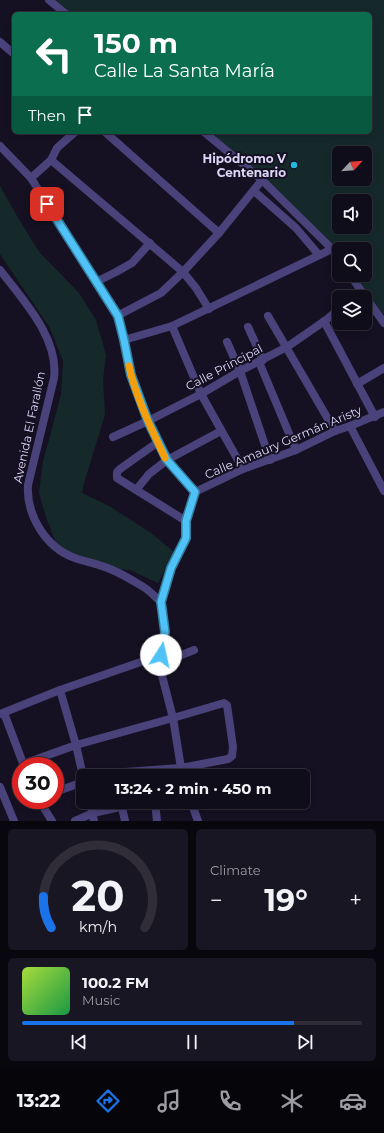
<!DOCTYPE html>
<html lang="en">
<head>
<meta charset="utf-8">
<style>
	body { margin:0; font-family:Montserrat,sans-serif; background:#191623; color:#f1f3f6; height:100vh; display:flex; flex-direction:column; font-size:15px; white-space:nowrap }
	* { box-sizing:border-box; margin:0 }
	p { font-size:13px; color:#9c9ca2 }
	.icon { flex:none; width:22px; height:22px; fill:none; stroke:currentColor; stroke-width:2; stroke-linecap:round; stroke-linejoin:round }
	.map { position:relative; height:821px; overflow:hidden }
	.side { display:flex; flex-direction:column; gap:8px; padding:8px; background:#09070e; flex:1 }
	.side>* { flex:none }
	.top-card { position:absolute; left:12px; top:12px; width:360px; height:122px; border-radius:6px; box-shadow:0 2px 6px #0003,0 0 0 1px #302d39; background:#0b6e4f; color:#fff; overflow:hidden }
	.needle { width:26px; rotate:64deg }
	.fabs { position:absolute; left:332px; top:146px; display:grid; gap:8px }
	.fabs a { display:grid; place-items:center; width:40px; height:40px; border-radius:6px; background:#100d1a; box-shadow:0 2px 6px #0003,0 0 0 1px #302d39; font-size:20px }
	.speed { position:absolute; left:12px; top:757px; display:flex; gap:8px; font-size:20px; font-weight:700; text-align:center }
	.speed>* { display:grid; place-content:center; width:52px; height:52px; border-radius:50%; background:#100d1a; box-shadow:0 2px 6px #0003,0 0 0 1px #302d39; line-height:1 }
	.speed .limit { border:6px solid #d22; background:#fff; color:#111 }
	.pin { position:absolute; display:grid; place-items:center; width:34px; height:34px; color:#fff; margin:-17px; border-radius:8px; box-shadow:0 2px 6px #0006 }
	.me { position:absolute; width:44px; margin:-22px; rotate:10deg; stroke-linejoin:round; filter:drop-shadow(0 0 3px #0008) }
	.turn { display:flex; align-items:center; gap:14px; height:84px; padding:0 16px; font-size:18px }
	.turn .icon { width:52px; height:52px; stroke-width:2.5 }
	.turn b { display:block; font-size:28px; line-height:34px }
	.then { display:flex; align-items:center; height:38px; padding:0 16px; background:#0003; gap:8px; font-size:15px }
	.big { font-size:30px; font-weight:700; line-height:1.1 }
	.side .widget { flex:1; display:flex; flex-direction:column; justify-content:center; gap:6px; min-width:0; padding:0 14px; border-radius:6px; background:#191623 }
	.side .dial { align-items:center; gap:0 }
	.dial svg { height:104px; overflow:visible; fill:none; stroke:#302d39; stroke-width:7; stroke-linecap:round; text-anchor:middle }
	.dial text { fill:#f1f3f6; stroke:none }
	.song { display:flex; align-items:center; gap:12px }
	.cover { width:48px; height:48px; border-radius:6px; background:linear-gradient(135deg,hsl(80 70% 55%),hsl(140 70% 35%)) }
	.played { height:4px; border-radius:2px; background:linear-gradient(90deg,#1a73e8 80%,#302d39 80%) }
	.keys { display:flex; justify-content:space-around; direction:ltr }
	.heat { display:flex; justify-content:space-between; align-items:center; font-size:22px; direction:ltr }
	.side .tiles { flex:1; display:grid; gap:8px; grid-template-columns:1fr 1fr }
	.widget:last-child { grid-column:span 2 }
	.trip { position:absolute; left:76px; top:769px; width:234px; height:40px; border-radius:6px; background:#100d1a; box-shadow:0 2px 6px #0003,0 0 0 1px #302d39; font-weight:700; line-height:40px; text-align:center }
	.dock { display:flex; height:64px; justify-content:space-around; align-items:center; background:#06050a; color:#9c9ca2 }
	.dock .icon { width:28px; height:28px }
	.dock .active { color:#1a73e8 }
	.dock b { font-size:18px; color:#f1f3f6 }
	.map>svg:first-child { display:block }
</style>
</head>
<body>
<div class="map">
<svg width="384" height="821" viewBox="0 0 384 821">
	<rect width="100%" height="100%" fill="#151122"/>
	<g fill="#15292b" fill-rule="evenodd">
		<path d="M56,0h328v315l-30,-40h11v-26h-26v6l-75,-77 -54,-46h160v-118h-298zM339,153h26v26h-26zM339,201h26v26h-26z"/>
		<path d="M0,186l17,30 22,36 40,41 17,27 10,35 -3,25 2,35 -21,68 -2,10 27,13 42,27 23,19 -16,31 -28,-13 -20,-1 -51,-19 -12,-30 -8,-27 4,-32 9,-32 9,-35 2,-33 -13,-33 -50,-74z"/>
	</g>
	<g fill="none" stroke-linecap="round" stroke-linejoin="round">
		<g stroke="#4a427a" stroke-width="8">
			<path d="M49,0l17,14"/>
			<path d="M0,42l14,12"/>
			<path d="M105,132l114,101"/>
			<path d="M204,132l58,48 70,69 7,10"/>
			<path d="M0,146l31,32 86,138 7,24 7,35 17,46 19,39 28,32"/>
			<path d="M51,160l132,112 13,16 13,21"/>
			<path d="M31,178l20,-18 6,-12 18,-16"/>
			<path d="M254,191l42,37 23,27"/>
			<path d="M0,270c23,30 59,68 54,108l-26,107c-2,30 18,63 47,73 11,4 24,6 35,11 12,5 24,12 35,19 6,4 11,10 16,14"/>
			<path d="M350,275l34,48"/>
			<path d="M96,282l20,-10 16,-9 18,-20"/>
			<path d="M117,316l44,-23 22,-21 36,-39 43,-53"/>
			<path d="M268,316l67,115"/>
			<path d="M324,321l51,96"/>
			<path d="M172,326l29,68 42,75"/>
			<path d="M248,327l15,33"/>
			<path d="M124,340l48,-14 160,-77"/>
			<path d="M227,342l13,29 30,89"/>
			<path d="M259,362l37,88"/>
			<path d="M357,384l27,-16"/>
			<path d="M350,426l34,65"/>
			<path d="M113,437l35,-16 53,-27 39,-23 47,-24 39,-27 13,-11"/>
			<path d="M158,442l-38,27 -3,3v6l69,43"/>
			<path d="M136,490l13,-16 18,-14 54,-29"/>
			<path d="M159,664l35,-14"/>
			<path d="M60,690l16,55 7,31"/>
			<path d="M4,713l20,53"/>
			<path d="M0,714l60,-24 101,-35"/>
			<path d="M23,764l53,-19 97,-27 51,-15 3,2 6,42 -1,9 -4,3 -47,9 -56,4 -18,4"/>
			<path d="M183,776l-2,-8 -8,-50 -14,-54 6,-32 -4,-30 10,-34 15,-29v-18l9,-29 48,-23 53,-19 39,-19 15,-5 34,-14"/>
			<path d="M0,787l14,34"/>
			<path d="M55,792l28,-10"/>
			<path d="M39,800l13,21"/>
			<path d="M90,802l4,19"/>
			<path d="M155,802l2,19"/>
			<path d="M191,802l7,19"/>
			<path d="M122,807l3,14"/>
			<path d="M75,821l18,-8 49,-11"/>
		</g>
	</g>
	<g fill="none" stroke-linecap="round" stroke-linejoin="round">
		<g stroke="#337fa1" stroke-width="10">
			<path id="route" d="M47,204l71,112 6,24 7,35 17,46 19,39 28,32 -9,29v17l-15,30 -10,34 4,30 -4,23"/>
		</g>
		<use href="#route" stroke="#4fc3f7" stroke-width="7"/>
		<path stroke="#f59e0b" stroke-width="7" d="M129,366c7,32 22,62 36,92"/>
	</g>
	<circle fill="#1fb8dd" stroke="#151122" stroke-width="1.5" cx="294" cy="165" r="4"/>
	<g text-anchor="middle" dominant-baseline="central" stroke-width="4" stroke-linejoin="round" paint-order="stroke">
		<g font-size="12" font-weight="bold" fill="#ded7f9" stroke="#151122" text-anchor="end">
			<text x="286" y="158">Hipódromo V<tspan x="286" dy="14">Centenario</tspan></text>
		</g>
		<g font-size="12" fill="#ded7f9" stroke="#151122">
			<text transform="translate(224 367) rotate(-28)">Calle Principal</text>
			<text transform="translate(29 427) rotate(-78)">Avenida El Farallón</text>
			<text transform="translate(283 442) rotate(-23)">Calle Amaury Germán Aristy</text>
		</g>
	</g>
</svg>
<div class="fabs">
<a><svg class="needle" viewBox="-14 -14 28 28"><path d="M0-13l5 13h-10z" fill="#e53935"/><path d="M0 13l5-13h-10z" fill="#9c9ca2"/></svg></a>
<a><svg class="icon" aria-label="sound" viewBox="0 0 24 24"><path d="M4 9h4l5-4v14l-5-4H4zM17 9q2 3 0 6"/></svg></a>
<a><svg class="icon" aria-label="search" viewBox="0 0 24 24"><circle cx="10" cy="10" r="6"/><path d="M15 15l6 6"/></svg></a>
<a><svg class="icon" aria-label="layers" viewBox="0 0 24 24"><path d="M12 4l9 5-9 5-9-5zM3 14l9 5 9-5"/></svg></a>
</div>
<div class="speed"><div class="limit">30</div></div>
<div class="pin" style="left:47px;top:204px;background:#d93025"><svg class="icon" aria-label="arrive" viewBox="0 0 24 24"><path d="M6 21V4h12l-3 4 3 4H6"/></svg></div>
<svg class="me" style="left:161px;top:655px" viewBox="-20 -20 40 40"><circle r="19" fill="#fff"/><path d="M0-13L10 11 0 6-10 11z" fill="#4fc3f7"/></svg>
<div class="trip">13:24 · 2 min · 450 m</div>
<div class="top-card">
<div class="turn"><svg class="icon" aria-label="left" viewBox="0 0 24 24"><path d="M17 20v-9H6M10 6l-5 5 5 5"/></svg><div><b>150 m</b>Calle La Santa María</div></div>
<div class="then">Then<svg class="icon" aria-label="arrive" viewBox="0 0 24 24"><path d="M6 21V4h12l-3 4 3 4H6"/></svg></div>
</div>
</div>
<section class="side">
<div class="tiles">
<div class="widget dial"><svg viewBox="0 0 100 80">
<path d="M14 69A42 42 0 1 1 86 69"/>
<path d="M14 69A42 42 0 0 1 8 45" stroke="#1a73e8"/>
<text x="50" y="56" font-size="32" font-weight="700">20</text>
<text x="50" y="72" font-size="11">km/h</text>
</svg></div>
<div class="widget"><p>Climate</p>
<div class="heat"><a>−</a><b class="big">19°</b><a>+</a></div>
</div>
<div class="widget">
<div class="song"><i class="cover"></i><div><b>100.2 FM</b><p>Music</p></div></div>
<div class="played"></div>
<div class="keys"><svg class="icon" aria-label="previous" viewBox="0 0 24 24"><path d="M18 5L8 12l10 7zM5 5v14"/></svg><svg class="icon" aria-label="pause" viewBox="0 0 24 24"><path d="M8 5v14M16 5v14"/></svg><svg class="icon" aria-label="next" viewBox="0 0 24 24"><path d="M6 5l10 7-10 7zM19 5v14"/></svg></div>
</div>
</div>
</section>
<nav class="dock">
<b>13:22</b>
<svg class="icon active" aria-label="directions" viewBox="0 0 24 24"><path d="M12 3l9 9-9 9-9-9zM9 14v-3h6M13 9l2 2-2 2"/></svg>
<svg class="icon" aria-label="music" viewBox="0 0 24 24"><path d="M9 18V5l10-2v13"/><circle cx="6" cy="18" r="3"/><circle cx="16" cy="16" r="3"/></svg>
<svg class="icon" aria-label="phone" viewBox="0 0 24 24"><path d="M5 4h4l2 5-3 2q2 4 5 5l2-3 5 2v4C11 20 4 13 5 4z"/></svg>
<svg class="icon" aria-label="climate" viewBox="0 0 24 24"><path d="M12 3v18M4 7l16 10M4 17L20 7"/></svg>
<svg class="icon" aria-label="car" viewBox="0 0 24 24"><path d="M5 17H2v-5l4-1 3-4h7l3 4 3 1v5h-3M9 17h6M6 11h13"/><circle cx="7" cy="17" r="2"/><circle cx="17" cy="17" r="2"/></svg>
</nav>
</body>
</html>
